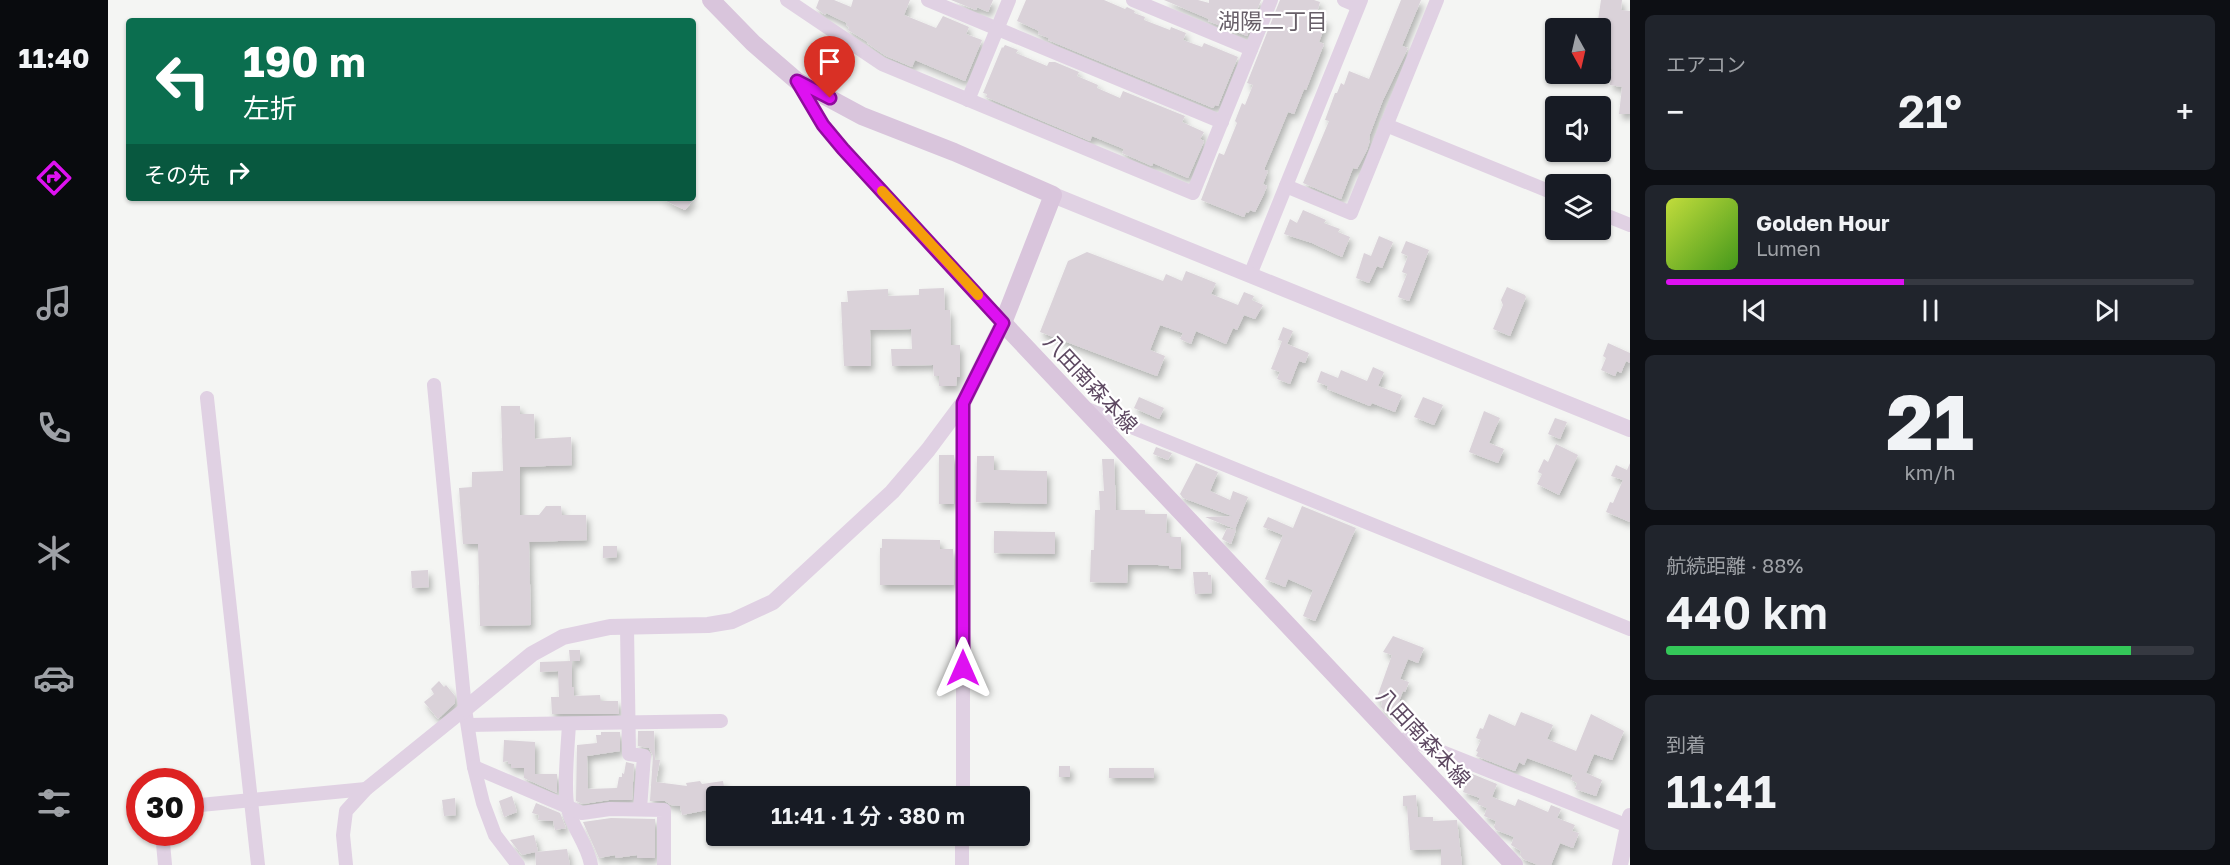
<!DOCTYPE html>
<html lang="ja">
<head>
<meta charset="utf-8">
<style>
	body { margin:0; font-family:"Golos Text","Noto Sans JP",sans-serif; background:#20242c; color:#f1f3f6; height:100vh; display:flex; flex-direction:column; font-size:22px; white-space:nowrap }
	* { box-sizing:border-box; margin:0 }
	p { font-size:20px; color:#9ea1a6 }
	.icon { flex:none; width:33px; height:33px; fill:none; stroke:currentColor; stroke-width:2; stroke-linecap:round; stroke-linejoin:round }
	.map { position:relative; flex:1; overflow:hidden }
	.side { display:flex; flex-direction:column; gap:15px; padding:15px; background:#0d0f14; width:600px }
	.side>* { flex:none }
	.guide { position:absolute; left:18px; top:18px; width:570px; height:183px; border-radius:6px; box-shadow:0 2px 4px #0004; background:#0b6e4f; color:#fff; overflow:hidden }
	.needle { width:39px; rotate:172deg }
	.tools { position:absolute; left:1437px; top:18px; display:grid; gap:12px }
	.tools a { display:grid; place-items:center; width:66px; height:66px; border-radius:6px; background:#171b24; box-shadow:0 2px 4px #0004; font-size:30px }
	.speed { position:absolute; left:18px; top:768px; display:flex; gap:12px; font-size:30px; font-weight:700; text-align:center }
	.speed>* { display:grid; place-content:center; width:78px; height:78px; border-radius:50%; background:#171b24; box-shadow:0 2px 4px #0004; line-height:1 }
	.speed .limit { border:9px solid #d22; background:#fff; color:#111 }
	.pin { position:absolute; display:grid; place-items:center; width:51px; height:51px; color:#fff; margin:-62px -26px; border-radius:50% 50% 50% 0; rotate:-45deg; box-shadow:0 0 6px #0007 }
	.pin .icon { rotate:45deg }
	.me { position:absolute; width:66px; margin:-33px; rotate:0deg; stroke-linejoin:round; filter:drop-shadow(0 0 4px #0008) }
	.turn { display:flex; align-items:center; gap:21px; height:126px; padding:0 18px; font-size:27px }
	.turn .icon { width:78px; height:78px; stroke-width:2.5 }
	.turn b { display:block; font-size:42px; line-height:51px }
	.then { display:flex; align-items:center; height:57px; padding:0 18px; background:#0003; gap:12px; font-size:22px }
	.big { font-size:45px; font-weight:600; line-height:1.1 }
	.side .widget { flex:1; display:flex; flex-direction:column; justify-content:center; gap:9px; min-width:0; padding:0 21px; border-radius:9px; background:#20242c }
	.side .dial { align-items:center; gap:0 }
	.dial b { font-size:78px; line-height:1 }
	.song { display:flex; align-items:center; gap:18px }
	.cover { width:72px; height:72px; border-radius:9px; background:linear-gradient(135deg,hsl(70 70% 55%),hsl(100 70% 35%)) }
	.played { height:6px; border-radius:3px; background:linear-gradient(90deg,#de11f1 45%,#363941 45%) }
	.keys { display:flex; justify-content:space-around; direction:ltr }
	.heat { display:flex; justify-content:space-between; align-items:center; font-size:33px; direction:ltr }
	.charge { height:9px; border-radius:4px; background:linear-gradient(90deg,#34c759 88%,#363941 0) }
	.trip { position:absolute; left:598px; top:786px; width:324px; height:60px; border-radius:6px; background:#171b24; box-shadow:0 2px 4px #0004; font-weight:600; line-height:60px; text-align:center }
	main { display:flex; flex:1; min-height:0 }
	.tab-bar { display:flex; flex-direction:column; width:108px; justify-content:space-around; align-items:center; background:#090b0e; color:#9ea1a6 }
	.tab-bar .icon { width:42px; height:42px }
	.tab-bar .on { color:#de11f1 }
	.tab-bar b { font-size:27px; color:#f1f3f6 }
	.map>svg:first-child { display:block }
</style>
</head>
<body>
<main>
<nav class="tab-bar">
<b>11:40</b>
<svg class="icon on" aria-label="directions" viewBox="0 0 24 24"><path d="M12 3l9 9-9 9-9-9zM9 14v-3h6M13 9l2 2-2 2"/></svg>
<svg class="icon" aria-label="music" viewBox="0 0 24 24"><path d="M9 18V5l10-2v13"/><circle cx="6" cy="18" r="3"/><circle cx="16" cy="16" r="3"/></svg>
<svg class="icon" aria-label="phone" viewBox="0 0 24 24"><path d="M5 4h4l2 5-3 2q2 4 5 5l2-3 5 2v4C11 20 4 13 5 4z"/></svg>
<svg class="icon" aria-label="climate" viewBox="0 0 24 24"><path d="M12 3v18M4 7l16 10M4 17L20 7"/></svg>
<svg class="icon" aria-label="car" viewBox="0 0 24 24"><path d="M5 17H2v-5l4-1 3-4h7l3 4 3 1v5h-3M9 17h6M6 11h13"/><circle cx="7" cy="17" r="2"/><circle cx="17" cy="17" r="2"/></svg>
<svg class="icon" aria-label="filters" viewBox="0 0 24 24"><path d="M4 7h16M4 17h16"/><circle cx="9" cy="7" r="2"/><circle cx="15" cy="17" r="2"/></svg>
</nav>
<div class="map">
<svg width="1522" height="865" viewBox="0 0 1522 865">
	<defs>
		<filter id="shadow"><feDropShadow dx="3" dy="5" stdDeviation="3" flood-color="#0004"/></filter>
	</defs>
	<rect width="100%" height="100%" fill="#f4f5f3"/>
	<g fill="#dad2d9" filter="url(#shadow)">
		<path d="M711,0h15l17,7 2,-7h57l-6,15 32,13 7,-12 26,11 -3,7 16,6 -17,41 -50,-21 -3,7 -26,-11 -19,-13 1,-1 -20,-12 1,-3 -3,-2 1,-2 -21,-10 -1,2 -9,-7z"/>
		<path d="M843,0h42l-5,12 -11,-5 -1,3z"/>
		<path d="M918,0h78l21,9 2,-2 8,4 -1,2 11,4 -1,3 26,10 1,-3 15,6 -3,7 19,7 2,-4 34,14 -20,49 -3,-1 -2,3 -165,-68 1,-2 -11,-4 1,-3 -22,-10z"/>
		<path d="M1056,0h34l11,3v-3h52l-14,36 -39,-15 1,-2z"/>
		<path d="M1172,0h34l6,2 -4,14 11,5 -8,21 5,2 -18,46 -2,-1 -10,25 -6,-2 -12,29 -11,26v3l3,1 -5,13 4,2 -4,10 -8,16 -5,-2 -2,3 -2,-1 -2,5 -43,-17 18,-47 5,2 13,-32 -2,-2 7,-18 3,2 8,-20 -6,-2z"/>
		<path d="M1293,0h20l-19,46 6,2 -25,52 -13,34 -1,6h1l-3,10 -10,19 -4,-1 -12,31 -38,-16 26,-62 -4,-1 10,-27h2l4,-10 3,2 5,-14 20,8z"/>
		<path d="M1493,0h21l-1,10 9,1v103h-11l3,-27 -12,-2 2,-16 -8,-1 -1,-5 6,-39 -11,-4z"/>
		<path d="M897,45l13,5 -2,3 31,13 2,-4h6l24,10 -2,4 21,9 -1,3 23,10 3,-7 62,25 -3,6 22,10 -4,7 4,2 -2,5 -14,32 -35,-15 -1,3 -30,-13 2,-4 -32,-13 -2,5 -104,-44 1,-3 -4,-1 19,-46 1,1z"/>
		<path d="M552,198h35l-10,12z"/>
		<path d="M1195,210l23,10 -2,3 16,6 -2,3 12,5 -8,20 -30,-14 -28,-9 6,-15 7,4z"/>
		<path d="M1271,236l14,6 -11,26 -5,-2 -8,17 -13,-5 8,-25 7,3z"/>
		<path d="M1298,241l23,9 -20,51 -11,-4 9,-23 -5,-2 6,-16 -7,-3z"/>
		<path d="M979,252l76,29 3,-7 16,7 4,-10 30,12 -5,11 27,11 6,-13 10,4 -2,4 11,5 -8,14 -11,-4 -7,15 -4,-2 -7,16 -30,-13 -5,13 -11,-5 3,-6 -23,-8 -10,25 15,6 -8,20 -117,-44 28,-71z"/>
		<path d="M1399,287l18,8 1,2 -16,39 -17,-7 10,-24 -2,-5z"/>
		<path d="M836,288l1,22h5l1,35h9v32h-3l-1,9h-17v-10h-5l-1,-11 -41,1 -1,-17h21l-1,-20 -41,1 1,36h-27l-3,-64h7l-1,-11 41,-2v7l31,-1v-6z"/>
		<path d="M1175,327l10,4 -6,13 22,9 -4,10 -6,-2 -9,23 -13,-5 3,-7 -9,-3 11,-28 -4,-1z"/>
		<path d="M1500,343l22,10v10l-4,-2 -5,12 -4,-2 -2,5 -14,-6 5,-12 -3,-2z"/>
		<path d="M1265,367l11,5 -6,14 24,9 -7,17 -23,-9 -2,3 -43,-17 1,-3 -11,-4 4,-11 17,7 3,-8 26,11z"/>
		<path d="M1031,397l25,11 -5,11 -25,-11z"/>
		<path d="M1315,397l20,8 -9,20 -20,-8z"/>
		<path d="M393,406h19v8h14l1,25 36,-2 1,28 -52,2v48h19l7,-9h15l1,9h24l1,25 -58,2 2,83 -51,1 -2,-82h-15l-4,-56 13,-1v-15l31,-1z"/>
		<path d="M1376,411l16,7 -11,25 15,6 -6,14 -29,-11z"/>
		<path d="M1447,418l12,4 -7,17 -12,-5z"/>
		<path d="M1448,444l22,11 -19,40 -22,-11 5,-10 -4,-2 6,-13 4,3z"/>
		<path d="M1048,447l16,6 -4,7 -15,-6z"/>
		<rect x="831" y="455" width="15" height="49"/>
		<path d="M869,456h17v14l53,1v33l-71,-2z"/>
		<path d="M994,459h12l2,51h29v4h22l-1,19h4v4h11v32l-12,-1v-2l-11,-1h-30l-1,18 -37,-1 1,-32h3l1,-40h5l-1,-19h5z"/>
		<path d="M1088,463l22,9 -8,19 20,9 3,-9 15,6 -13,32 -30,-12 27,-1 -49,-18 -3,-4z"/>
		<path d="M1522,463v59l-24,-10 4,-10 3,1 10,-23 -12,-4 5,-11 11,5z"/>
		<path d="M1194,506l54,22 -41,93 -12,-5 10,-26 -25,-11 -3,8 -20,-8 18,-44 -20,-8 5,-10 25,11z"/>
		<path d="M1119,528l9,2 -5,14 -9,-5z"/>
		<path d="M886,531l61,1v22l-61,-1z"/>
		<path d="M774,539l58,1v9h13l1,36h-74v-37h2z"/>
		<path d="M495,546h14v11l-14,1z"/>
		<path d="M320,570l1,17 -17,1 -1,-17z"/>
		<path d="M1085,572h15v3h3l1,18 -17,1z"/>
		<path d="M1285,636l31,12 -6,15 -10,-4 -8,20 9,3 -4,10 -2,-1 -9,24 -9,-3 -4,-5 1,-5 -6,-2 16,-45 -9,-3z"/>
		<path d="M461,650h11v11h-8v26h2v9l26,-1 1,6h17l1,13h-67l-1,-17h8l-1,-26 -18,1v-10l30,-1z"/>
		<path d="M331,681l5,6 2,-2 9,11v7l-17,16 -14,-17 10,-8 -3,-5z"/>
		<path d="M1413,712l32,13 -6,14 29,12 15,-37 33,17 -12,29 -18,-6 -8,19 16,7 -6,16 -21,-7 2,-6 -6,-3 2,-5 -46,-17 -3,7 -5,-3 -4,9 -39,-15 2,-4 -2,-1 5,-11 -5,-2 4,-10 3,1 6,-15 26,12z"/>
		<path d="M530,731h16l1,29h5l-4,22 31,4 -1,-3 14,-2 2,3 21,-3 3,15h-9v12l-35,7 -2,-9 -9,-1 -6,-4h-15l3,-45 -4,-8 -11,-2z"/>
		<path d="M493,732h19v19l-33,5 1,33 29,-1 2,-11h3v-4l2,1 2,-12 8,2 -2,36h-23l-26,4 -7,-3 1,-56 20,-2 -1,-8h5z"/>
		<path d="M396,740l31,2v32h22v19l-33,-15v-10h-13v-4h-3v-3l-5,1z"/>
		<rect x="951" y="766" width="11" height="11"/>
		<rect x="1001" y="768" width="45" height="10"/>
		<path d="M1362,773l27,11 -5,13 23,9 3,-7 30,13 3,-7 10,4 -4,9 18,7 -3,6 7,2 -6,15 -13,-5 -9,22h-13l-15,-6 -3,-4 1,-4 -10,-6 3,-8 -18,-7 -2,-3 2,-6 -12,-5 3,-8 -10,-4 3,-6 -17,-6z"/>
		<path d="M1308,795l2,22h15v4l24,-1 5,45h-21v-16l-31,1 -3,-44h-4v-10z"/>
		<path d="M404,796l5,16 -13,5 -5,-16z"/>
		<path d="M347,798l1,17 -12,1 -2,-16z"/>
		<path d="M428,803l24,10 6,15 -11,2 -2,-9 -15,-1 1,-5 -7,-2z"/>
		<path d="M503,818l44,1v39h-18v-3l-21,3 -1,-3 -16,3 -16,-36z"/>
		<path d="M426,835l4,16 -2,1 31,-3 3,16h-34l-1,-13 -13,3 -12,-15z"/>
	</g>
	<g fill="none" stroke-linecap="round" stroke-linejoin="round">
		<g stroke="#e0d1e3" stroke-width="14">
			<path d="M679,0l95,64 311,129 78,-193"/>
			<path d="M820,0l294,122"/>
			<path d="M1025,0l118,49"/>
			<path d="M1236,0l14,6"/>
			<path d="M689,81l26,44 20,24 160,174"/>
			<path d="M860,100l41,-100"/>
			<path d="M1278,125l170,69"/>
			<path d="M1178,186l65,27 86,-213"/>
			<path d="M1492,213l30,12"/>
			<path d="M1142,275l111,-275"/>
			<path d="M326,385l31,324 9,58 9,36 12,32 23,30"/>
			<path d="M99,398l51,467"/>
			<path d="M979,409l543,220"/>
			<path d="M519,627l2,127 15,2 -4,53"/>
			<path d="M461,724c-1,21 -6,65 -1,85 5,20 20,36 23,56"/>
			<path d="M360,725l253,-4"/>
			<path d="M1291,744l8,-6 221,88"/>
			<path d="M366,767l108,46 28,-4 54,1v55"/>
			<path d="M855,796v-393"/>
			<path d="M82,806l176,-17"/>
			<path d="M54,832l3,33"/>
			<path d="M238,865l-3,-30 3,-24 20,-22 99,-80"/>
			<path d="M854,865v-29"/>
		</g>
		<g stroke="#e0d1e3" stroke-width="16">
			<path d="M945,195l577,234"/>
			<path d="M357,709l67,-55 31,-17 47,-10 98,-2 24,-4 41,-19 119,-110 36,-42 35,-47 40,-80"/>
			<path d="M1512,865l10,-49"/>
		</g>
		<path stroke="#d9c5dc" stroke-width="18" d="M603,0l42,43 44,38 65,35 92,36 99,43 -50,128 511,542"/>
	</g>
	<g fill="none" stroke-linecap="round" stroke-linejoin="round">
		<g stroke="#900b9d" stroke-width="15">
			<path id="route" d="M722,98l-33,-17 26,44 20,24 160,174 -40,80v265"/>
		</g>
		<use href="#route" stroke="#de11f1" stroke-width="10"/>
		<path stroke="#f59e0b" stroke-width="10" d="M774,191l96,104"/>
	</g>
	<g text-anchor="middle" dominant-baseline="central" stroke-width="4.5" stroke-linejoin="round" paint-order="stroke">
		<g font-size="21" fill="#5e4962" stroke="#fff">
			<text transform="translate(983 383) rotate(47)">八田南森本線</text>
			<text transform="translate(1316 737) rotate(47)">八田南森本線</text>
		</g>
		<g font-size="22" fill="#675f68" stroke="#fff">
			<text x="1165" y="20">湖陽二丁目</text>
		</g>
	</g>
</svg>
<div class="tools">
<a><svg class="needle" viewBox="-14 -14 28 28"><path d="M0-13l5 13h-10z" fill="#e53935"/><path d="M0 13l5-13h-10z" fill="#9ea1a6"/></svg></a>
<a><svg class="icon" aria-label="sound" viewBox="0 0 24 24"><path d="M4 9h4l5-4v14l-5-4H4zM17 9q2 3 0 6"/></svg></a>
<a><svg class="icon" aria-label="layers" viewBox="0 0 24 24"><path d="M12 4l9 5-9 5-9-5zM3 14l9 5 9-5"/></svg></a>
</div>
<div class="speed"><div class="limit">30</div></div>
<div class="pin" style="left:722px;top:98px;background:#d93025"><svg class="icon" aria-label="arrive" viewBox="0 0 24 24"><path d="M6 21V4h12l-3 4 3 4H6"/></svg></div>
<svg class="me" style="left:855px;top:668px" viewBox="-20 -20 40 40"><path d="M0-17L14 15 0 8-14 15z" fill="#de11f1" stroke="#fff" stroke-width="4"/></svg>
<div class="trip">11:41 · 1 分 · 380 m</div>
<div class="guide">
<div class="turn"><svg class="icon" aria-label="left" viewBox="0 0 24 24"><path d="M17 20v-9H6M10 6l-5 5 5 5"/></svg><div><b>190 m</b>左折</div></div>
<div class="then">その先<svg class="icon" aria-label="right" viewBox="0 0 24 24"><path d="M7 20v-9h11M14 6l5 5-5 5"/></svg></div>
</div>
</div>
<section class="side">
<div class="widget"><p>エアコン</p>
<div class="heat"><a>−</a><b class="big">21°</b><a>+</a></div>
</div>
<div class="widget">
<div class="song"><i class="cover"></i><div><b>Golden Hour</b><p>Lumen</p></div></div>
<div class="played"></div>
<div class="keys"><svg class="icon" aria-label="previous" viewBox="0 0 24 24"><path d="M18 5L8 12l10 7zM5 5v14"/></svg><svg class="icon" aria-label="pause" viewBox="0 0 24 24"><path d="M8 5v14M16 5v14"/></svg><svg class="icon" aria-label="next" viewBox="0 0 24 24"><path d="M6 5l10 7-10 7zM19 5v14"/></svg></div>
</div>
<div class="widget dial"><b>21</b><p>km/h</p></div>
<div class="widget"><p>航続距離 · 88%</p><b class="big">440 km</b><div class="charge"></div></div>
<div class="widget"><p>到着</p><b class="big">11:41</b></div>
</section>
</main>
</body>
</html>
